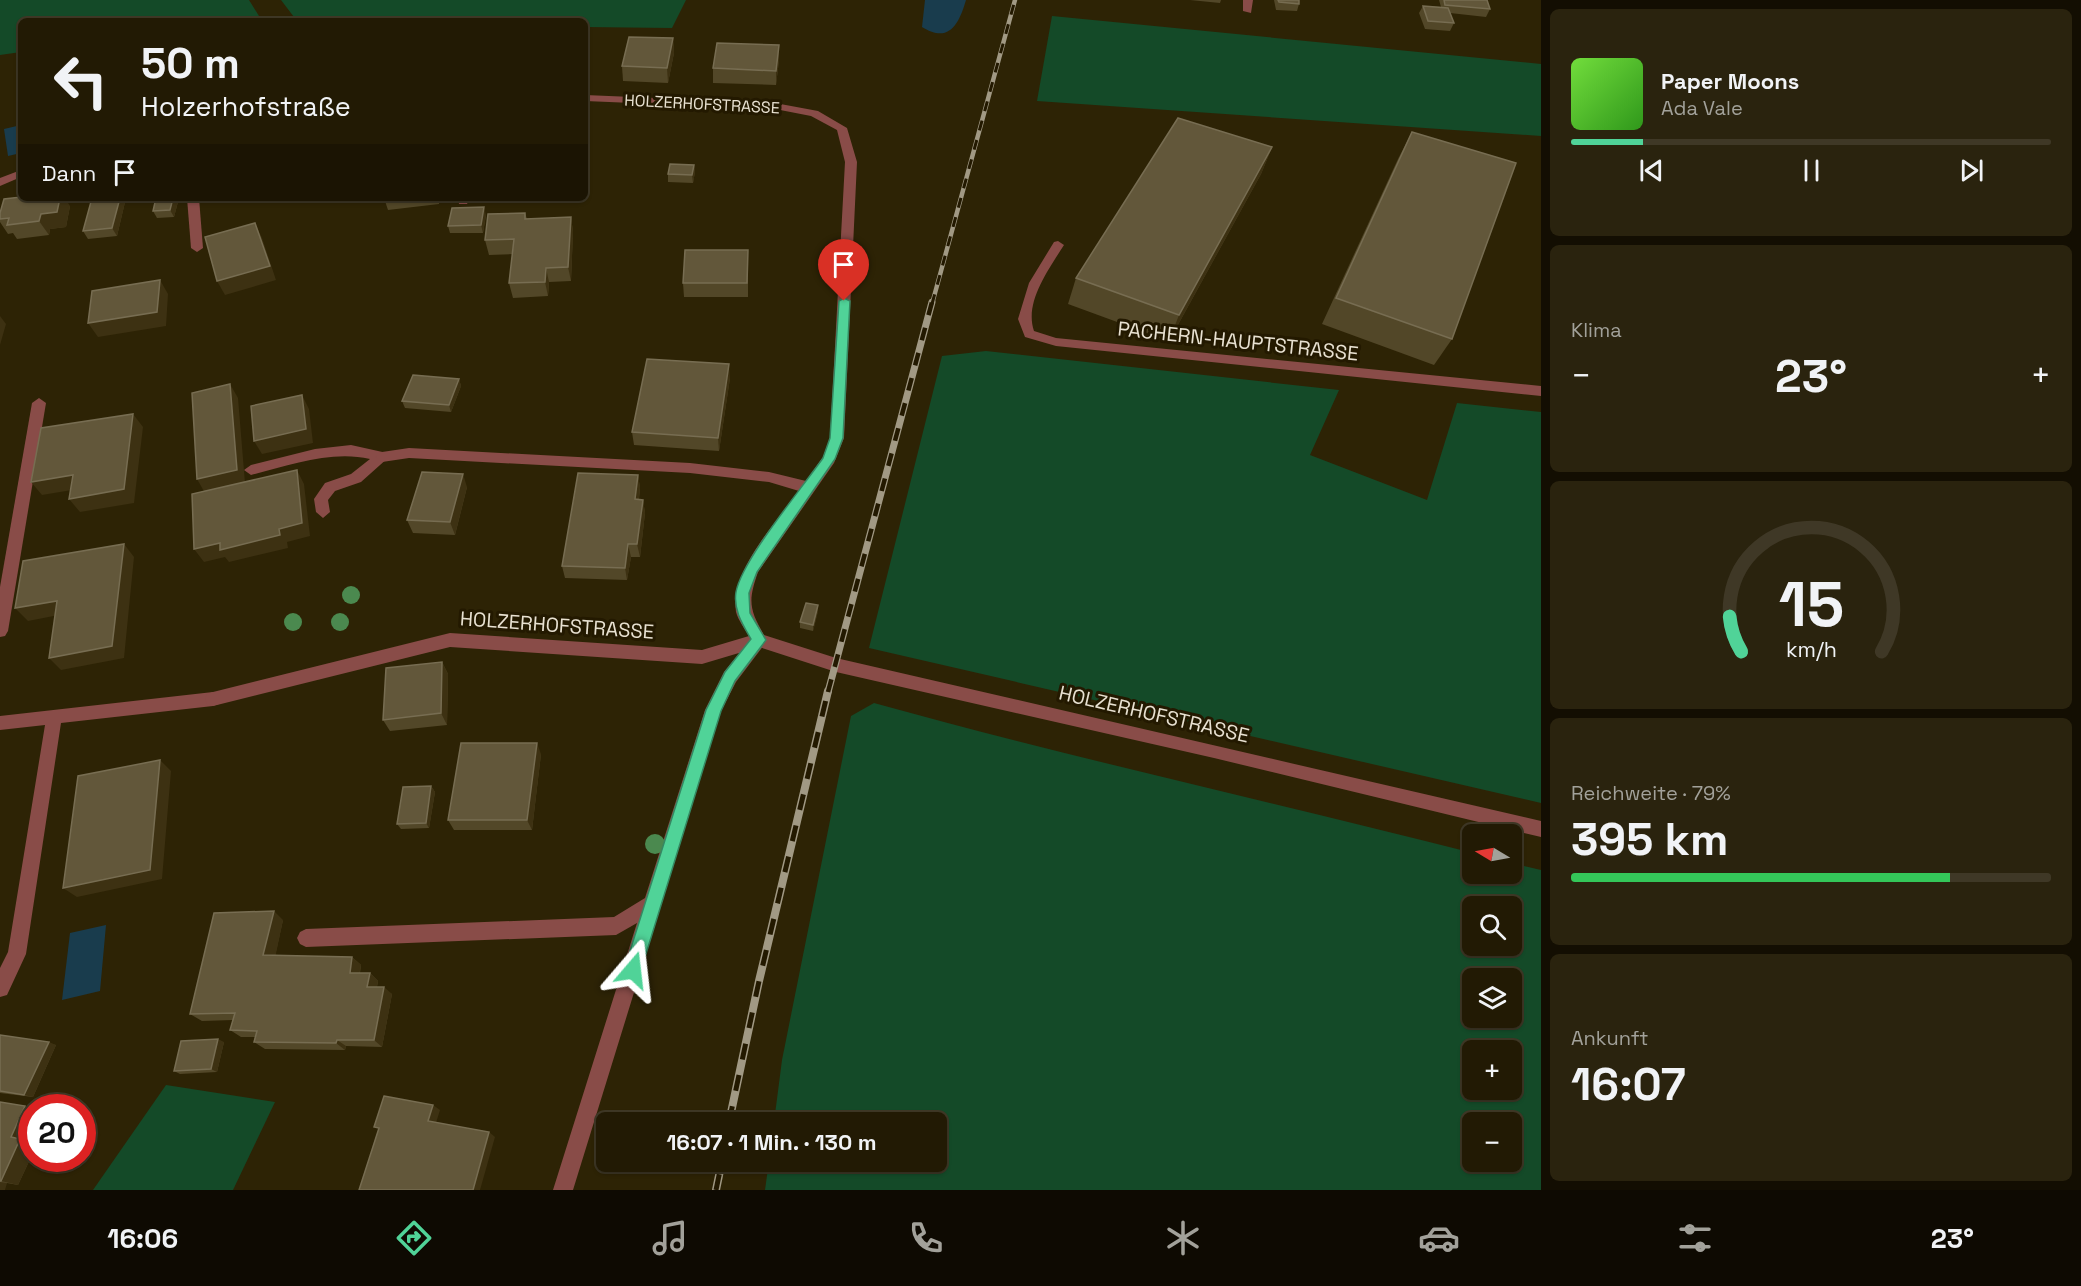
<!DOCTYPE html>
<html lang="de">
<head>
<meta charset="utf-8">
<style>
	body { margin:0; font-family:"Space Grotesk",sans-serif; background:#2a230e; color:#f1f3f6; height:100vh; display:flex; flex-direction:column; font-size:22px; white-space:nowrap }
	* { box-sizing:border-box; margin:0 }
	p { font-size:20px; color:#a2a19a }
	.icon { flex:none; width:33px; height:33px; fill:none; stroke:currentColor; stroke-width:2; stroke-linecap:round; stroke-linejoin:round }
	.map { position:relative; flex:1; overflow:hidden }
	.drawer { display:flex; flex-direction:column; gap:9px; padding:9px; background:#130e02; width:540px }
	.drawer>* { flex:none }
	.guide { position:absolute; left:18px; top:18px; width:570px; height:183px; border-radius:9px; box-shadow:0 2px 4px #0004,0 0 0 2px #3f3826; background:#221a04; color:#f1f3f6; overflow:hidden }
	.needle { width:39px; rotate:280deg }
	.fabs { position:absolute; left:1462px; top:824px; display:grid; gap:12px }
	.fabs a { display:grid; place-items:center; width:60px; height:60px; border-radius:9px; background:#221a04; box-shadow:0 2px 4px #0004,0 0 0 2px #3f3826; font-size:30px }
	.speed { position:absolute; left:18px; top:1094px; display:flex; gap:12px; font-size:30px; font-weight:700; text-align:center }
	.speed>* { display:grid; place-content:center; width:78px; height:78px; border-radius:50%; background:#221a04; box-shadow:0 2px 4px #0004,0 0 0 2px #3f3826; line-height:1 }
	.speed .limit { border:9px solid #d22; background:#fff; color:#111 }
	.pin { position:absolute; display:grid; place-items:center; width:51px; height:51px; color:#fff; margin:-62px -26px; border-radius:50% 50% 50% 0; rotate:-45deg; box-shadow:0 0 6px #0007 }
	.pin .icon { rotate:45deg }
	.me { position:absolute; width:66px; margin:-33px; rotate:17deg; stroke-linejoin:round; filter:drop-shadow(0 0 4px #0008) }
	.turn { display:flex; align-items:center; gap:21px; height:126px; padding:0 24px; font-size:27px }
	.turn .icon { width:78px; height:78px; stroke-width:2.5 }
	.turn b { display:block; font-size:42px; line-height:51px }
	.then { display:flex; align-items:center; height:57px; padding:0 24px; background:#0003; gap:12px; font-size:22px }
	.big { font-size:45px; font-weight:700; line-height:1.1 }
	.drawer .tile { flex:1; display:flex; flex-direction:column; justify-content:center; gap:9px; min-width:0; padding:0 21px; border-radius:9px; background:#2a230e }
	.drawer .dial { align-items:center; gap:0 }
	.dial svg { height:156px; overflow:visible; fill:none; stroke:#3f3826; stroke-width:7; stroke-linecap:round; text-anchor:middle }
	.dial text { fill:#f1f3f6; stroke:none }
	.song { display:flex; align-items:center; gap:18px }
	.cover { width:72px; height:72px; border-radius:9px; background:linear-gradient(135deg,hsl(100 70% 55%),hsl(110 70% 35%)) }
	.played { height:6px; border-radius:3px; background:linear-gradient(90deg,#50d398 15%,#3f3826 15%) }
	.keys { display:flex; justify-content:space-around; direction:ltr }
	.heat { display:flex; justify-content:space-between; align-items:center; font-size:33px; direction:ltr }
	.charge { height:9px; border-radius:4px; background:linear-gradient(90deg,#34c759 79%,#3f3826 0) }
	.trip { position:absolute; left:596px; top:1112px; width:351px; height:60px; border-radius:9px; background:#221a04; box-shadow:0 2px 4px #0004,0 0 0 2px #3f3826; font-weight:700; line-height:60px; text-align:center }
	.tabs { display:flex; height:96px; justify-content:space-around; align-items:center; background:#0e0a02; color:#a2a19a }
	.tabs .icon { width:42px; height:42px }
	.tabs .selected { color:#50d398 }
	.tabs b { font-size:27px; color:#f1f3f6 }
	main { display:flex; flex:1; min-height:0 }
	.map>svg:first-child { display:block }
</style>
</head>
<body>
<main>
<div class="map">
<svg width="1541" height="1190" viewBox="0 0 1541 1190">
	<rect width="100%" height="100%" fill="#2d2305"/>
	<g fill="#144a28" fill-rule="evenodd">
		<path d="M0,0h249l10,16 -31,5h-207v31l-21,3z"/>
		<path d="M281,0h405l-14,28 -87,-1v-6h-288z"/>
		<path d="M1052,16l489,48v72l-504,-35z"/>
		<path d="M986,351l353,39 -29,65 117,45 30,-97 84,9v391l-672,-155 73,-292z"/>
		<path d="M874,703c198,55 399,99 599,150v20h39v-10l29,7v320h-776l4,-29h167v-39h-162l8,-62 69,-344zM1473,906h39v39h-39zM1473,978h39v39h-39zM1473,1050h39v39h-39zM1473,1122h39v39h-39z"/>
		<path d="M166,1085l109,17 -42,88h-140z"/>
	</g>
	<g fill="#193c4d">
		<path d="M925,0h41c-7,24 -17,44 -44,27z"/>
		<path d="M21,125v28l-13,3 -4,-27z"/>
		<path d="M106,925l-6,66 -38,9 8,-67z"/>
	</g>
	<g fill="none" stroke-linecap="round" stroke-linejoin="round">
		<g fill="#894c48" fill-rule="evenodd">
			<path d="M1243,0h10l-2,13 -8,-2z"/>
			<path d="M39,398l7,5 -38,228 -3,5 -5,1v-50l32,-184z"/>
			<path d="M351,445l36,8 2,4 -28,25 -26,9 -7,9 2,12 -7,6 -7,-6 -2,-13 11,-16 26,-9 19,-15c-40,-9 -81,7 -119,16l-7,-5 7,-5 64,-16z"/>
			<path d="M759,633l5,2 3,5 -3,5 -28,37 -15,29 -148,479h-20l84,-267 -21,12 -310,12 -6,-3 -3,-6 3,-6 6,-3 308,-12 31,-19 60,-188 19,-38 30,-37z"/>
			<path d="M213,692l6,2 2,5 -2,5 -6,2 -152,17 -35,231 -19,41 -7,2v-29l8,-16 37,-227 -45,5v-14z"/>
		</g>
		<g fill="#894c48" fill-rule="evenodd">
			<path d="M585,95l190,8 43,8 29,17 10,34 -13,276 -10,25 -76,109c-10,29 -9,37 6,63l72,23 705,163v16l-327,-79 -378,-86 -77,-25 -57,17 -252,-17 -237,59 -6,-2 -2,-5 2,-5 6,-2 237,-59 252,17 47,-14c-4,-7 -11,-16 -13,-24 -6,-42 40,-89 63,-121l-30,-9 -79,-9 -281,-15 -27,4 -7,-5 7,-5 27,-4 281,15 79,9 37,9 17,-24 7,-19 15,-276 -8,-32 -26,-14 -36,-7 -190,-8z"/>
			<path d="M21,170v7l-21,9v-8z"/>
			<path d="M187,198h12l4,50 -6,4 -6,-4z"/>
			<path d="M458,198h12l-3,6h-8z"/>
			<path d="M1058,241l6,4c-15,24 -40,57 -30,86l22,7 485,48v10l-485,-50 -31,-9 -7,-18 11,-36 25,-41z"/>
		</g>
		<g stroke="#a19984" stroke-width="4.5">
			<path id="rail-far2" d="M932,304l83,-304"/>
		</g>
		<g stroke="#a19984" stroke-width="7">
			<path id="rail-far1" d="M828,692l104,-390"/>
		</g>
		<g stroke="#a19984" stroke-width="8">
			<g id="rail">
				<path d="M729,1122l30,-141 69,-290"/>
				<path d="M716,1190l6,-29"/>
			</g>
		</g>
		<use href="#rail-far2" stroke="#231900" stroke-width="3" stroke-dasharray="10" stroke-linecap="butt"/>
		<use href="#rail-far1" stroke="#231900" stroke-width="4.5" stroke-dasharray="13" stroke-linecap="butt"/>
		<use href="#rail" stroke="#231900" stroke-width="5" stroke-dasharray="16" stroke-linecap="butt"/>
	</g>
	<g fill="#4b894f">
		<circle cx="351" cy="595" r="9"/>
		<circle cx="293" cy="622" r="9"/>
		<circle cx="340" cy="622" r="9"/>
		<circle cx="655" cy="844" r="10"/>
	</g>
	<g fill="#524728">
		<path d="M1190,0h31l-1,3z"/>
		<path d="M1274,0h25v4l-2,7 -21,-1z"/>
		<path d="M1439,0h48l3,9 -4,8 -36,-4 4,10 -4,8 -25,-2 -6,-16 4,-7 18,1z"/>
		<path d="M673,38l1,15 -6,30 -45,-2 -1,-15z"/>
		<path d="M779,45v15l-3,25 -63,-2v-15z"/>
		<path d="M1412,132l40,207 -18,26 -112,-41 76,-165z"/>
		<path d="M1272,147l-11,27 -92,167 -101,-37 8,-26z"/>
		<path d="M694,165l1,7 -2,11 -25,-1v-8z"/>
		<path d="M179,198l-5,19 -17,1 -4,-7z"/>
		<path d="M384,198h55v6l-51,6z"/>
		<path d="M125,202l-8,34 -29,3 -5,-8z"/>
		<path d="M70,206l-4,21 -16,2 -1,6 -32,4 -4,-6 -5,1 -8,-12v-9z"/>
		<path d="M525,213l2,6 44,-2 2,15 -2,49 -22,1 -1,14 -35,2 -4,-15 4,-29 -24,1 -4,-15z"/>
		<path d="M486,215l-3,18h-33l-2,-7z"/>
		<path d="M748,250v47h-64l-1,-14z"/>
		<path d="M730,378l-11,73 -85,-6 -2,-13z"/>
		<path d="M459,379l2,7 -10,26 -46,-4 -3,-7z"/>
		<path d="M638,475l2,13 -1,11 4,1 2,13 -5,44h-9l-4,23 -62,-2 -3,-12z"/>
		<path d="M467,487l-12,48 -42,-2 -6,-13z"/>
		<path d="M818,611l-5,20 -13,-3v-6z"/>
		<path d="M442,662l6,12 -1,51 -57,6 -7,-11z"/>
		<path d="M541,754l-9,76h-78l-6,-10z"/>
		<path d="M431,786l4,6 -6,36 -28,1 -4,-5z"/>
		<path d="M283,920l-8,36 77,1 9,8 -1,8h10l8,8 -1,6 15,7 -10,53 -36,-1 -1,4 -80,-1 -11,-7 1,-5h-14l-11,-7 3,-10 -31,1 -12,-7z"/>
		<path d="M0,1035l56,10 -23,52 -33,-4z"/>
		<path d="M224,1042l-7,30 -37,2 -6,-3z"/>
		<path d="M0,1102l28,39 4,1v13l-14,30 -11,-2 -7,7z"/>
	</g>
	<g fill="#3d3112">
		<path d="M673,38l1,15 -6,30 -1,-15z"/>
		<path d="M779,45v15l-3,25v-14z"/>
		<path d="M1272,147l-11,27 -92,167 10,-26z"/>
		<path d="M694,165l1,7 -2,11 -1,-8z"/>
		<path d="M60,198h5l5,8 -4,21 -16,2 -1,6 -10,-14 2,-7z"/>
		<path d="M120,198h3l2,4 -8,34 -5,-8z"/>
		<path d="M173,198h6l-5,19 -4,-7z"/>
		<path d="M484,207l2,8 -3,18 -2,-8z"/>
		<path d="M571,217l2,15 -2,49 -3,-14z"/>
		<path d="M255,223l7,15 14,42 -51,15 -8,-14z"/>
		<path d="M546,268l3,14 -1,14 -3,-14z"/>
		<path d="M160,280l8,14 -2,32 -68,11 -10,-14z"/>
		<path d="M0,316l6,8 -6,21z"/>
		<path d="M729,364l1,14 -11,73 -1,-13z"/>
		<path d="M459,379l2,7 -10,26 -2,-7z"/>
		<path d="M230,384l8,14 7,85 -40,10 -8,-14z"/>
		<path d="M302,395l7,14 4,34 -51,11 -8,-13z"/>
		<path d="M133,414l10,13 -9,76 -54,9 -11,-13z"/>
		<path d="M297,470l7,14 6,52 -23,6 1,6 -59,14 -4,-5 -21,5 -10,-13 85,-20z"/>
		<path d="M463,474l4,13 -12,48 -5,-13z"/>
		<path d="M73,475l11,13 -42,7 -11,-13z"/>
		<path d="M638,475l2,13 -3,25 -2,-14z"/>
		<path d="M643,500l2,13 -5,44 -3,-13z"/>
		<path d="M124,544l10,13 -10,101 -63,12 -12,-12z"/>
		<path d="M628,544l3,13 -4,23 -2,-12z"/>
		<path d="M57,601l12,12 -41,8 -13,-13z"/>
		<path d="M818,605v6l-5,20v-6z"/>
		<path d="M442,662l6,12 -1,51 -6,-12z"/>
		<path d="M537,743l4,11 -9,76 -5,-10z"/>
		<path d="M160,760l11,11 -9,108 -85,18 -14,-9z"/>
		<path d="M431,786l4,6 -6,36 -3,-5z"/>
		<path d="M274,911l9,9 -9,43 -11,-8z"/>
		<path d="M352,957l9,8 -3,16 -8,-8z"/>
		<path d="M370,973l8,8 -3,13 -8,-7z"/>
		<path d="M384,987l8,7 -10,53 -8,-7z"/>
		<path d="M218,1039l6,3 -7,30 -6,-3z"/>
		<path d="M337,1040l9,6 -1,4 -9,-7z"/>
		<path d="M49,1042l7,3 -23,52 -9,-2z"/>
		<path d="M433,1105l7,5 -5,16 -7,-5z"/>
		<path d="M25,1106l7,2v24l-4,9 4,1v13l-14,30 -17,-4 10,-44z"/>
		<path d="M489,1132l6,5 -15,53h-7z"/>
		<path d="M0,1182l7,1 -2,7h-5z"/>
	</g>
	<g fill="#62573a" stroke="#776d52" stroke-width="1.5">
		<path d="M1278,0h21v4l-20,-2z"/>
		<path d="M1444,0h43l3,9 -45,-4z"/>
		<path d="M1423,6l25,2 6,15 -26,-2z"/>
		<path d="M629,37l44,1 -6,30 -45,-2z"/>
		<path d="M717,43l62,2 -3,26 -63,-3z"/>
		<path d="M1178,118l94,29 -93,168 -103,-37z"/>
		<path d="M1412,132l104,31 -64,176 -116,-41z"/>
		<path d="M670,164l24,1 -2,10 -24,-1z"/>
		<path d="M21,197v1h39l-3,14 -16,2 -2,7 -32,4 2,-7 -9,1v-6l4,-14z"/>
		<path d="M92,198h28l-8,30 -29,3z"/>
		<path d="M156,198h17l-3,12 -17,1z"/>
		<path d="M484,207l-3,18 -33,1 4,-18z"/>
		<path d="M525,213v6l46,-2 -3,50 -22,1 -1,14 -36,1 5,-44 -29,1 3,-26z"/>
		<path d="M255,223l15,43 -53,15 -12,-44z"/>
		<path d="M685,250h63l-1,33h-64z"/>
		<path d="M160,280l-3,32 -69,11 4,-32z"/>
		<path d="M647,359l82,5 -11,74 -86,-6z"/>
		<path d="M413,375l46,4 -10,26 -47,-4z"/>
		<path d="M230,384l7,86 -40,9 -5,-86z"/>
		<path d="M302,395l4,34 -52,12 -3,-35z"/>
		<path d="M133,414l-9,75 -55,10 4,-24 -42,7 10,-54z"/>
		<path d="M297,470l5,53 -23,6 1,6 -60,15v-7l-26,6 -2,-55z"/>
		<path d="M422,472l41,2 -13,48 -43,-2z"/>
		<path d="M578,473l60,2 -3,24 8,1 -6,44h-9l-3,24 -63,-2z"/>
		<path d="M124,544l-12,102 -63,12 8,-57 -42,7 8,-47z"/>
		<path d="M806,603l12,2 -5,20 -13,-3z"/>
		<path d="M442,662l-1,51 -58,7 3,-52z"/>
		<path d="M461,743h76l-10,77h-79z"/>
		<path d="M160,760l-10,110 -87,18 15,-112z"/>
		<path d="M431,786l-5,37 -29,1 6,-37z"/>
		<path d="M274,911l-11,44 89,2 -2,16h20l-3,14h17l-10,53h-37l-1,3 -82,-1 3,-11 -27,-1 5,-17 -45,1 24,-101z"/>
		<path d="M0,1035l49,7 -25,53 -24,-4z"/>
		<path d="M218,1039l-7,30 -37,2 7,-30z"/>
		<path d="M384,1096l49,9 -5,16 61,11 -16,58h-114l20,-62 -5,-1z"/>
		<path d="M0,1102l25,4 -14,31 9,2 -19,42h-1z"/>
	</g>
	<path fill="#50d398" stroke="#348963" stroke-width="1.5" d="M844,298l6,3 -7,137 -8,21 -78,113 -8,21 1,20 16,27 -31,41 -14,30 -80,259 -2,6 -6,2 -6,-2 -3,-6 82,-260 19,-38 26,-33c-8,-14 -18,-29 -15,-47 6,-32 66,-104 87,-134l7,-20 9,-137z"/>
	<g text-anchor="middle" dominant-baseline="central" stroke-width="6" stroke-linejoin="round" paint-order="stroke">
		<g font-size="16" fill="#e8e1d1" stroke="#231900">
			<text transform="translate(702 104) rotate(3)">HOLZERHOFSTRASSE</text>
		</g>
		<g font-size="20" fill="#e8e1d1" stroke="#231900">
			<text transform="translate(1238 341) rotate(6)">PACHERN-HAUPTSTRASSE</text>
			<text transform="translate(557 625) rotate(4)">HOLZERHOFSTRASSE</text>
			<text transform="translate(1154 714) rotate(13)">HOLZERHOFSTRASSE</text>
		</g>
	</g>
</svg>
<div class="fabs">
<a><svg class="needle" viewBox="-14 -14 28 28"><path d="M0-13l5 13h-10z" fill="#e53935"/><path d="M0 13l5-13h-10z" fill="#a2a19a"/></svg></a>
<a><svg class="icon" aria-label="search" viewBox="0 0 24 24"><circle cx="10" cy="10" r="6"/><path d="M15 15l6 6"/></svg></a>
<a><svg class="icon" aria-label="layers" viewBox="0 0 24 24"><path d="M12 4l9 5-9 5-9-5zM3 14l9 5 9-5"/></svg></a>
<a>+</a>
<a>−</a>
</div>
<div class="speed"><div class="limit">20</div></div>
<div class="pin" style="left:844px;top:301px;background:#d93025"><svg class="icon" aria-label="arrive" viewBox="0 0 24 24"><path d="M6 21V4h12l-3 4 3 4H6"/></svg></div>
<svg class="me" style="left:633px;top:970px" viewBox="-20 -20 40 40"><path d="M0-17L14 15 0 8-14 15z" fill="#50d398" stroke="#fff" stroke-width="4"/></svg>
<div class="trip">16:07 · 1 Min. · 130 m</div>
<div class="guide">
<div class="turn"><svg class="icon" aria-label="left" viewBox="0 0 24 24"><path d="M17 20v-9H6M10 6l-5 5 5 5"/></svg><div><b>50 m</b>Holzerhofstraße</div></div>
<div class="then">Dann<svg class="icon" aria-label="arrive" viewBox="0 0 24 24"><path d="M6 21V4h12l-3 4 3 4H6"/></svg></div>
</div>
</div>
<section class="drawer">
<div class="tile">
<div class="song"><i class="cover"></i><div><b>Paper Moons</b><p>Ada Vale</p></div></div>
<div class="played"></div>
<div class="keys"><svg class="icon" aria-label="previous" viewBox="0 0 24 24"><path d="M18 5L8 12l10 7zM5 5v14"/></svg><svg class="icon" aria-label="pause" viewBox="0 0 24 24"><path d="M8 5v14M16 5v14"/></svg><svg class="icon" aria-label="next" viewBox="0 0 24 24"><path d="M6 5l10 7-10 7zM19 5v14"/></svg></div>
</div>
<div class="tile"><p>Klima</p>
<div class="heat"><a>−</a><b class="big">23°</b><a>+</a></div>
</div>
<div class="tile dial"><svg viewBox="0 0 100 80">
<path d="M14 69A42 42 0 1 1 86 69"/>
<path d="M14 69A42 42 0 0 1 8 51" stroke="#50d398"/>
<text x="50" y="56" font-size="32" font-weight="700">15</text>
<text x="50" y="72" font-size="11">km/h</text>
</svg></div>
<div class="tile"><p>Reichweite · 79%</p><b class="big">395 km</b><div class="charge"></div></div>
<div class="tile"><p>Ankunft</p><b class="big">16:07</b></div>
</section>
</main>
<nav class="tabs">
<b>16:06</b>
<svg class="icon selected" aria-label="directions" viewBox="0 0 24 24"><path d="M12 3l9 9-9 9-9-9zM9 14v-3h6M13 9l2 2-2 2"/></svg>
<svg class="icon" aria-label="music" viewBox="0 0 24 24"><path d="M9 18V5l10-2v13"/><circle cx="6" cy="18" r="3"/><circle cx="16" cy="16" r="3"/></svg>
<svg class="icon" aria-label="phone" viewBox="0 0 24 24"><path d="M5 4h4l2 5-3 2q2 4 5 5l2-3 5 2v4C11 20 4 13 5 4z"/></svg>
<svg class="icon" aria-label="climate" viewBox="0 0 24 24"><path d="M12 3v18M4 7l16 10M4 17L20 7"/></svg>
<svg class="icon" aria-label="car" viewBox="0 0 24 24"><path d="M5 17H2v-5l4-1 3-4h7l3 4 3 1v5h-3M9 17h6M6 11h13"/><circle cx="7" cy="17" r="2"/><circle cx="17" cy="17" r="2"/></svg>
<svg class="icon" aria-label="filters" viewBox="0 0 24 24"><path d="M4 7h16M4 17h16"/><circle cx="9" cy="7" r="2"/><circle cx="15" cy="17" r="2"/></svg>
<b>23°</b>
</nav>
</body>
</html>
